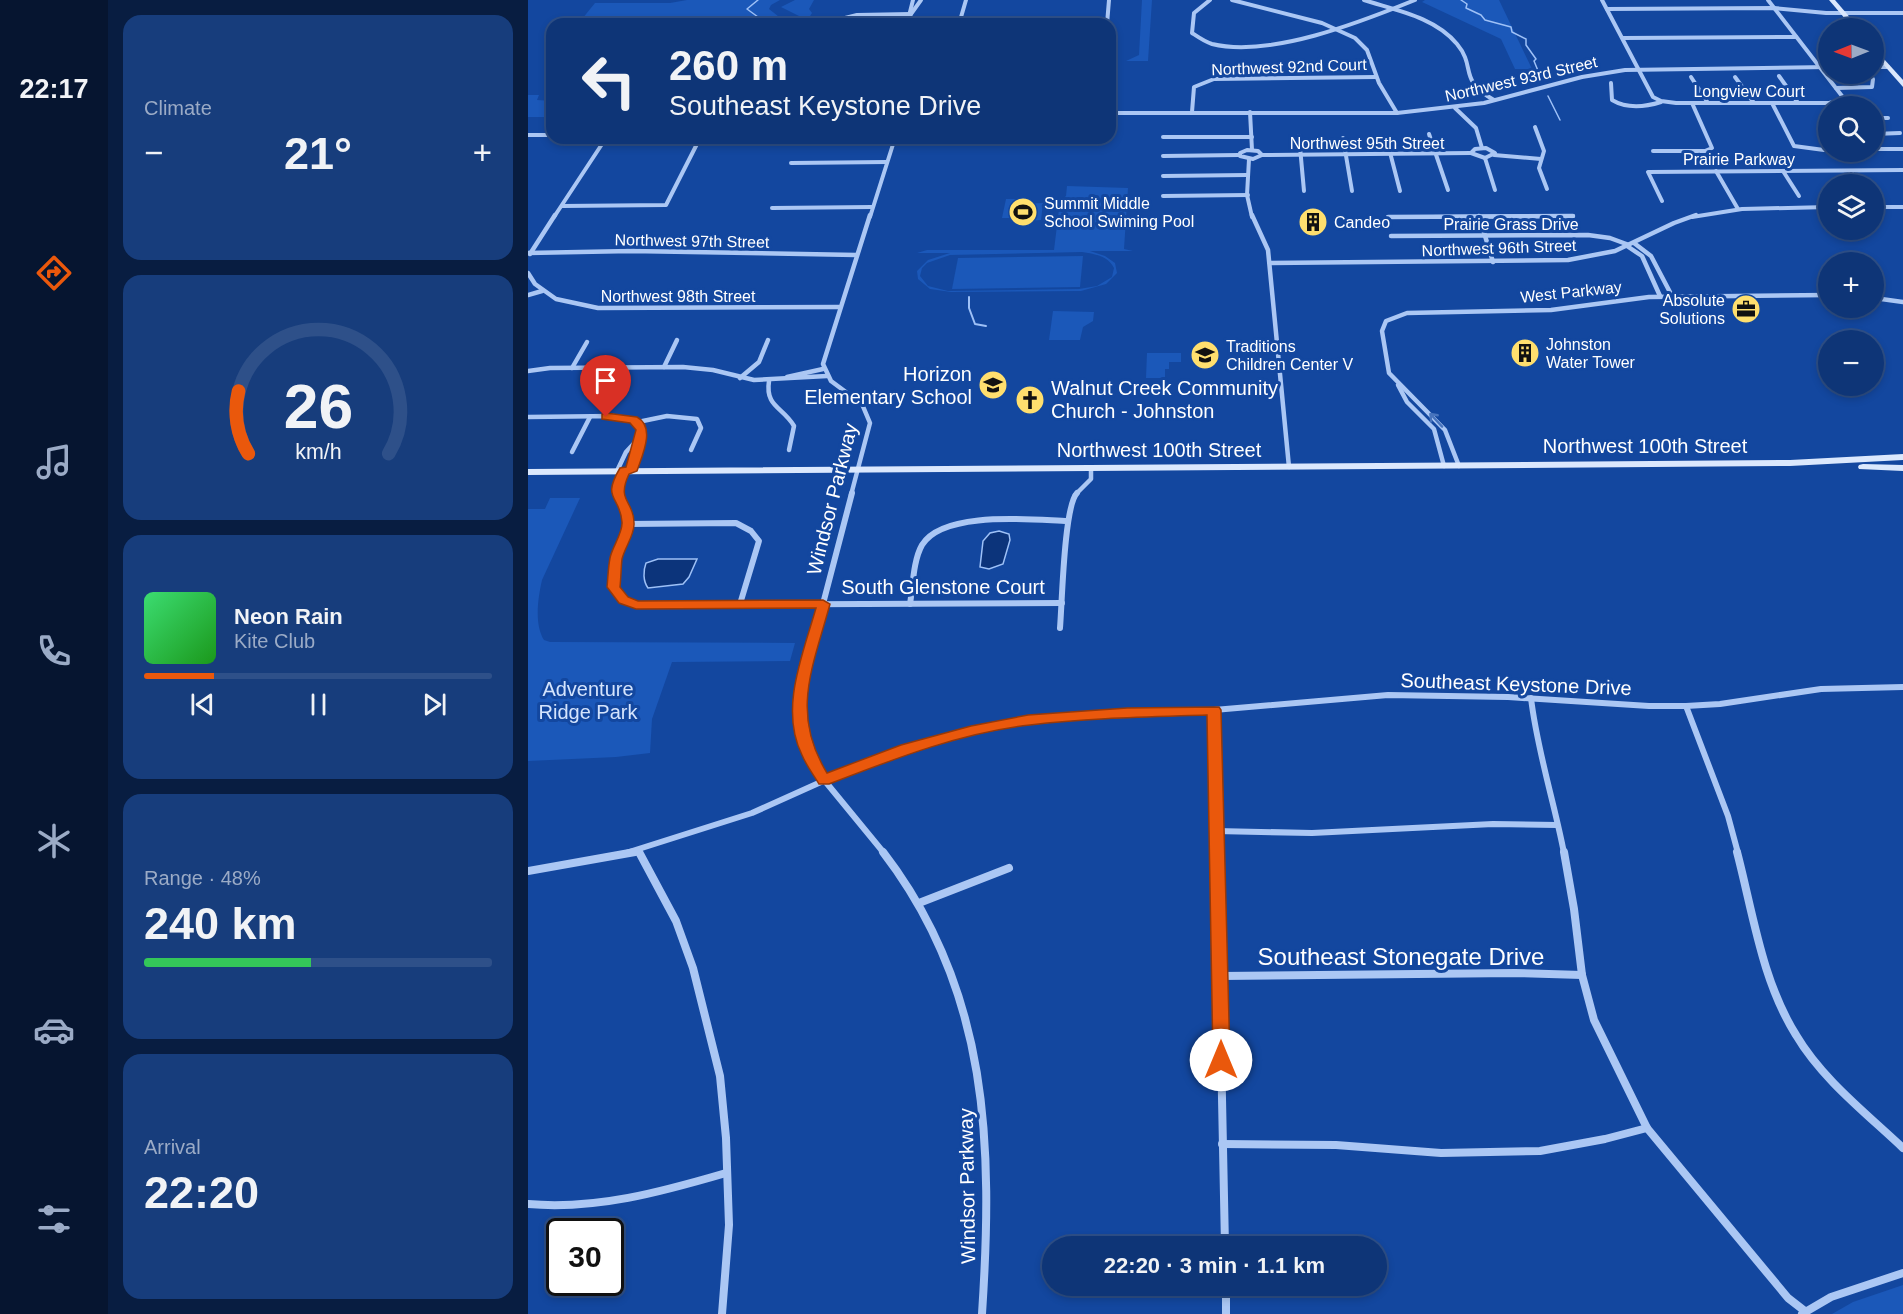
<!DOCTYPE html>
<html lang="en">
<head>
<meta charset="utf-8">
<style>
	body { margin:0; font-family:Helvetica,sans-serif; background:#173d7c; color:#f1f3f6; height:100vh; display:flex; flex-direction:column; font-size:22px; white-space:nowrap }
	* { box-sizing:border-box; margin:0 }
	p { font-size:20px; color:#9babc6 }
	.icon { flex:none; width:33px; height:33px; fill:none; stroke:currentColor; stroke-width:2; stroke-linecap:round; stroke-linejoin:round }
	.map { position:relative; flex:1; overflow:hidden }
	.details { display:flex; flex-direction:column; gap:15px; padding:15px; background:#081d41; width:420px }
	.details>* { flex:none }
	.top-card { position:absolute; left:18px; top:18px; width:570px; height:126px; border-radius:18px; box-shadow:0 3px 9px #0003,0 0 0 2px #2e5089; background:#0e3577; color:#f1f3f6; overflow:hidden }
	.needle { width:39px; rotate:269deg }
	.buttons { position:absolute; left:1290px; top:18px; display:grid; gap:12px }
	.buttons a { display:grid; place-items:center; width:66px; height:66px; border-radius:50%; background:#0e3577; box-shadow:0 3px 9px #0003,0 0 0 2px #2e5089; font-size:30px }
	.speed { position:absolute; left:18px; top:1218px; display:flex; gap:12px; font-size:30px; font-weight:700; text-align:center }
	.speed>* { display:grid; place-content:center; width:78px; height:78px; border-radius:50%; background:#0e3577; box-shadow:0 3px 9px #0003,0 0 0 2px #2e5089; line-height:1 }
	.speed .limit { border:3px solid #111; border-radius:9px; background:#fff; color:#111 }
	.pin { position:absolute; display:grid; place-items:center; width:51px; height:51px; color:#fff; margin:-62px -26px; border-radius:50% 50% 50% 0; rotate:-45deg; box-shadow:0 0 6px #0007 }
	.pin .icon { rotate:45deg }
	.me { position:absolute; width:66px; margin:-33px; rotate:0deg; stroke-linejoin:round; filter:drop-shadow(0 0 4px #0008) }
	.turn { display:flex; align-items:center; gap:21px; height:126px; padding:0 24px; font-size:27px }
	.turn .icon { width:78px; height:78px; stroke-width:2.5 }
	.turn b { display:block; font-size:42px; line-height:51px }
	.big { font-size:45px; font-weight:800; line-height:1.1 }
	.details .tile { flex:1; display:flex; flex-direction:column; justify-content:center; gap:9px; min-width:0; padding:0 21px; border-radius:18px; background:#173d7c }
	.details .dial { align-items:center; gap:0 }
	.dial svg { height:156px; overflow:visible; fill:none; stroke:#2e5089; stroke-width:7; stroke-linecap:round; text-anchor:middle }
	.dial text { fill:#f1f3f6; stroke:none }
	.song { display:flex; align-items:center; gap:18px }
	.cover { width:72px; height:72px; border-radius:9px; background:linear-gradient(135deg,hsl(140 70% 55%),hsl(120 70% 35%)) }
	.played { height:6px; border-radius:3px; background:linear-gradient(90deg,#ea580c 20%,#2e5089 20%) }
	.keys { display:flex; justify-content:space-around; direction:ltr }
	.heat { display:flex; justify-content:space-between; align-items:center; font-size:33px; direction:ltr }
	.charge { height:9px; border-radius:4px; background:linear-gradient(90deg,#34c759 48%,#2e5089 0) }
	.trip { position:absolute; left:514px; top:1236px; width:345px; height:60px; border-radius:30px; background:#0e3577; box-shadow:0 3px 9px #0003,0 0 0 2px #2e5089; font-weight:800; line-height:60px; text-align:center }
	main { display:flex; flex:1; min-height:0 }
	.menu { display:flex; flex-direction:column; width:108px; justify-content:space-around; align-items:center; background:#061530; color:#9babc6 }
	.menu .icon { width:42px; height:42px }
	.menu .active { color:#ea580c }
	.menu b { font-size:27px; color:#f1f3f6 }
	.map>svg:first-child { display:block }
</style>
</head>
<body>
<main>
<nav class="menu">
<b>22:17</b>
<svg class="icon active" aria-label="directions" viewBox="0 0 24 24"><path d="M12 3l9 9-9 9-9-9zM9 14v-3h6M13 9l2 2-2 2"/></svg>
<svg class="icon" aria-label="music" viewBox="0 0 24 24"><path d="M9 18V5l10-2v13"/><circle cx="6" cy="18" r="3"/><circle cx="16" cy="16" r="3"/></svg>
<svg class="icon" aria-label="phone" viewBox="0 0 24 24"><path d="M5 4h4l2 5-3 2q2 4 5 5l2-3 5 2v4C11 20 4 13 5 4z"/></svg>
<svg class="icon" aria-label="climate" viewBox="0 0 24 24"><path d="M12 3v18M4 7l16 10M4 17L20 7"/></svg>
<svg class="icon" aria-label="car" viewBox="0 0 24 24"><path d="M5 17H2v-5l4-1 3-4h7l3 4 3 1v5h-3M9 17h6M6 11h13"/><circle cx="7" cy="17" r="2"/><circle cx="17" cy="17" r="2"/></svg>
<svg class="icon" aria-label="filters" viewBox="0 0 24 24"><path d="M4 7h16M4 17h16"/><circle cx="9" cy="7" r="2"/><circle cx="15" cy="17" r="2"/></svg>
</nav>
<section class="details">
<div class="tile"><p>Climate</p>
<div class="heat"><a>−</a><b class="big">21°</b><a>+</a></div>
</div>
<div class="tile dial"><svg viewBox="0 0 100 80">
<path d="M14 69A42 42 0 1 1 86 69"/>
<path d="M14 69A42 42 0 0 1 9 37" stroke="#ea580c"/>
<text x="50" y="56" font-size="32" font-weight="700">26</text>
<text x="50" y="72" font-size="11">km/h</text>
</svg></div>
<div class="tile">
<div class="song"><i class="cover"></i><div><b>Neon Rain</b><p>Kite Club</p></div></div>
<div class="played"></div>
<div class="keys"><svg class="icon" aria-label="previous" viewBox="0 0 24 24"><path d="M18 5L8 12l10 7zM5 5v14"/></svg><svg class="icon" aria-label="pause" viewBox="0 0 24 24"><path d="M8 5v14M16 5v14"/></svg><svg class="icon" aria-label="next" viewBox="0 0 24 24"><path d="M6 5l10 7-10 7zM19 5v14"/></svg></div>
</div>
<div class="tile"><p>Range · 48%</p><b class="big">240 km</b><div class="charge"></div></div>
<div class="tile"><p>Arrival</p><b class="big">22:20</b></div>
</section>
<div class="map">
<svg width="1375" height="1314" viewBox="0 0 1375 1314">
	<rect width="100%" height="100%" fill="#13479f"/>
	<g fill="#1b58b9" fill-rule="evenodd">
		<path d="M159,0h93l-9,5 -2,4 19,15h-210l17,-21h75z"/>
		<path d="M267,0h19l-5,9 3,4 -7,11h-15l5,-1 4,-7 -18,-9z"/>
		<path d="M614,0h10l-4,61h-22l13,-6z"/>
		<path d="M897,0h74l33,69h-17l-14,-30 -79,-37z"/>
		<path d="M0,95h11l-2,5 15,1v16h-24z"/>
		<path d="M539,186l61,2 -4,61 9,2h-43l15,5 10,7 2,10 -11,11 -25,7 -130,1 -21,-3 -12,-10 -1,-8 11,-11 22,-7h-33l10,-3h127l6,-49 6,-5zM554,252c13,2 26,4 32,16l-2,9 -15,9 -18,3 -131,2 -20,-5 -8,-10 2,-8 5,-5 23,-8z"/>
		<path d="M478,199h14v5l23,-1 -2,17 -29,2 -2,-4h-8z"/>
		<path d="M555,256l-3,31 -128,2 6,-31z"/>
		<path d="M525,311l41,1 -1,9 -10,6 -3,13h-31z"/>
		<path d="M619,353h34v9h-12v7h-4v9h-19z"/>
		<path d="M22,498h30l-38,82c-4,18 -8,44 2,60l6,2 245,1 -5,18 -118,1 -20,57 -2,34 -34,4 -88,4v-252h17z"/>
		<path d="M1375,1285v29h-71l21,-12z"/>
	</g>
	<g fill="#0c347b" stroke="#9ec1f7" stroke-width="1.5">
		<path d="M471,531l10,3 1,6 -7,24 -14,5 -9,-2 3,-26 7,-8z"/>
		<path d="M130,559h39l-8,18 -6,7 -35,4c-5,-7 -5,-17 -2,-25z"/>
	</g>
	<g fill="none" stroke-linecap="round" stroke-linejoin="round">
		<g stroke="#9ec1f7" stroke-width="1.5">
			<path d="M230,0l-11,9 11,8v7"/>
			<path d="M933,0l6,4 -1,4 15,7 4,5 26,7 1,5 14,7v6l10,14 -2,2 7,17"/>
			<path d="M1020,96l12,24"/>
		</g>
		<path stroke="#9ec1f7" stroke-width="2" d="M441,297v11l6,16 11,2"/>
		<g stroke="#abc7f4" stroke-width="4">
			<path d="M682,0l-16,13 -2,20c6,4 13,9 20,11 58,14 149,-22 203,-44"/>
			<path d="M704,0l90,23 33,15 12,12 12,33 18,30"/>
			<path d="M836,0c31,10 71,17 93,44 20,24 0,35 37,56"/>
			<path d="M1074,0l51,97 8,4 15,2h153l12,-3 1,-4 -74,-96"/>
			<path d="M1079,9l167,-1 52,5h77"/>
			<path d="M383,14l10,-14"/>
			<path d="M313,24l4,-6 12,-3 54,-1"/>
			<path d="M379,24l6,-24"/>
			<path d="M431,24l7,-24"/>
			<path d="M579,24l2,-24"/>
			<path d="M1095,38l173,-1"/>
			<path d="M1346,67h14"/>
			<path d="M1251,76l19,27"/>
			<path d="M1163,77l17,26"/>
			<path d="M1207,77l19,26"/>
			<path d="M1083,83l1,17c15,9 33,7 49,2"/>
			<path d="M1308,88l36,-1 1,-8"/>
			<path d="M1244,103l22,43 30,4"/>
			<path d="M927,108l21,20 6,20"/>
			<path d="M664,112l2,-25 20,-8 162,-2"/>
			<path d="M722,112l2,38"/>
			<path d="M582,113h287l87,-10 98,-26 43,-7 203,-3"/>
			<path d="M1346,118h14"/>
			<path d="M1297,119h3"/>
			<path d="M1007,127l9,24 -5,17 8,21"/>
			<path d="M901,134l19,56"/>
			<path d="M1346,134l26,-1"/>
			<path d="M0,135h24"/>
			<path d="M771,136l5,55"/>
			<path d="M635,137h89"/>
			<path d="M858,137l14,54"/>
			<path d="M815,138l9,53"/>
			<path d="M958,148l9,5 -10,5 -14,-5 4,-4z"/>
			<path d="M1346,149h29"/>
			<path d="M719,150l11,1 4,4 -9,4 -13,-3v-3z"/>
			<path d="M1125,151h52l7,-3 -20,-45"/>
			<path d="M734,155l209,-2"/>
			<path d="M966,155l47,4"/>
			<path d="M635,156l76,-1"/>
			<path d="M957,158l10,32"/>
			<path d="M721,159l-2,36 5,22"/>
			<path d="M263,163l96,-1"/>
			<path d="M1188,171l22,38"/>
			<path d="M1255,171l16,25"/>
			<path d="M1322,171l10,13"/>
			<path d="M635,176l84,-1"/>
			<path d="M635,196l85,-1"/>
			<path d="M1134,201l-14,-29 255,-2"/>
			<path d="M34,206l104,-1 34,-67"/>
			<path d="M1346,207h29"/>
			<path d="M244,208l100,-1"/>
			<path d="M26,217l52,-79"/>
			<path d="M342,217l25,-79"/>
			<path d="M903,217l142,-1"/>
			<path d="M1164,217l50,-8 86,-2"/>
		</g>
		<g stroke="#abc7f4" stroke-width="4.5">
			<path d="M724,215l16,35 21,217"/>
			<path d="M951,216l14,46"/>
			<path d="M860,217l185,-1"/>
			<path d="M863,236l197,-1 22,3 19,7"/>
			<path d="M1106,243l17,13 21,40"/>
			<path d="M1099,246l15,10 18,40"/>
			<path d="M0,253l103,-2 225,4"/>
			<path d="M2,254l25,-39"/>
			<path d="M742,263l298,-3 47,-9 59,-28 22,-8"/>
			<path d="M0,273l7,11 21,15 42,9 241,-1"/>
			<path d="M0,295l14,-4"/>
			<path d="M1346,298l29,4"/>
			<path d="M136,367l13,-27"/>
			<path d="M44,368l15,-26"/>
			<path d="M0,371l22,-3 133,-1 30,3 41,10 73,-4"/>
			<path d="M259,377l36,-8"/>
			<path d="M212,378l19,-16 9,-22"/>
			<path d="M241,381c-4,26 14,26 25,45l-5,24"/>
			<path d="M870,385l9,17 27,27 10,37"/>
			<path d="M0,417l85,-1 25,6"/>
			<path d="M110,422l29,-6 30,3 4,9 -10,22"/>
			<path d="M44,452l18,-35"/>
			<path d="M931,466l-14,-36 -56,-57 -7,-42 4,-10 21,-8 144,-3 98,-13 179,-2"/>
			<path d="M89,471l9,-19 12,-13"/>
			<path d="M103,471l9,-31 -2,-18"/>
			<path d="M90,495l-1,-4 7,-20"/>
			<path d="M323,495l19,-72 -8,-19 -31,-23 -8,-17 47,-149"/>
			<path d="M547,495l16,-16v-10"/>
		</g>
		<g stroke="#abc7f4" stroke-width="6">
			<path d="M90,493l10,31 -12,33 -3,30 11,13 12,5 426,-2"/>
			<path d="M324,493l-51,195 -1,34 6,25 14,28 64,78"/>
			<path d="M100,524l108,-1 15,8 8,10 -19,63"/>
			<path d="M382,604c3,-18 3,-43 12,-59 21,-35 111,-25 146,-24"/>
			<path d="M532,628c2,-23 4,-122 17,-135"/>
			<path d="M1003,698c6,52 23,103 33,155"/>
			<path d="M1158,706l42,110 10,37"/>
			<path d="M686,710l3,143"/>
			<path d="M688,831l96,2 181,-9 64,1"/>
			<path d="M111,851l1,2"/>
			<path d="M98,853l126,-40 109,-49 45,-16 65,-17 57,-11 41,-5 145,-5 174,-15 120,2 141,9h37l34,-2 101,-15 82,-2"/>
		</g>
		<g stroke="#abc7f4" stroke-width="8">
			<path d="M111,852l37,69 17,47 27,108 6,62 3,87 -7,89"/>
			<path d="M355,852c107,139 110,295 99,462"/>
			<path d="M689,852l8,394"/>
			<path d="M1036,852l10,57 8,66 12,45 53,108 141,170 18,14"/>
			<path d="M1209,852c16,61 25,129 59,183 26,44 70,78 107,113"/>
			<path d="M0,871l107,-19"/>
			<path d="M391,903l90,-35"/>
			<path d="M693,976l294,-3 67,2"/>
			<path d="M694,1144l114,1 105,8 99,-2 65,-12 42,-11"/>
			<path d="M0,1204c68,6 133,-12 198,-31"/>
			<path d="M698,1286v28"/>
			<path d="M1274,1314l29,-17 72,-24"/>
		</g>
		<g fill="#dbe8fd" fill-rule="evenodd">
			<path d="M1301,0h6l24,28h-6z"/>
			<path d="M1346,48l29,32v7l-29,-33z"/>
			<path d="M1375,454v6l-113,6 -1262,9v-6l1262,-9z"/>
			<path d="M1335,464l40,1v6l-44,-2 -1,-2 1,-2z"/>
		</g>
	</g>
	<defs><path id="oneway-shaft" d="M-6 0H5M1.5-3L5.5 0L1.5 3" fill="none" stroke-width="1.6" stroke-linecap="round" stroke-linejoin="round" transform="scale(1.5)"/></defs>
	<use stroke="#4874bd" href="#oneway-shaft" transform="translate(908 420) rotate(-133)"/>
	<path fill="#ea580c" stroke="#983908" stroke-width="1.5" d="M78,413l31,4c19,10 5,39 0,54l-8,3c-13,28 5,26 5,49 1,11 -9,24 -12,36 -1,9 -1,19 -2,28l8,10 10,4 185,-1 7,4c-17,63 -40,109 -3,169l74,-28 70,-19 57,-11 99,-7 92,-1 2,3 9,350 -2,5 -7,2 -6,-2 -2,-5 -6,-345c-59,2 -119,3 -177,10 -70,8 -136,34 -201,59h-10c-6,-10 -13,-19 -17,-29 -23,-46 1,-101 14,-147l-180,1 -17,-6 -12,-16c1,-9 1,-19 3,-29 2,-11 13,-25 12,-36 -2,-27 -21,-22 -2,-54l6,-1 10,-37 -6,-7 -28,-4v-5z"/>
	<defs>
		<g id="stadium-disc" transform="scale(1.5)"><circle r="9.5" fill="#ffdf6e" stroke="#13479f"/><path d="M0-5a6.5 5 0 1 0 0 10a6.5 5 0 1 0 0-10ZM-3.5-1.8h7v3.6h-7Z" fill="#111"/></g>
		<g id="building-disc" transform="scale(1.5)"><circle r="9.5" fill="#ffdf6e" stroke="#13479f"/><path d="M-4-6H4V6H1V3H-1V6H-4ZM-2.5-4.3h1.7v1.8h-1.7ZM.8-4.3h1.7v1.8H.8ZM-2.5-1h1.7V.8h-1.7ZM.8-1h1.7V.8H.8Z" fill="#111"/></g>
		<g id="office-disc" transform="scale(1.5)"><circle r="9.5" fill="#ffdf6e" stroke="#13479f"/><path d="M-6-3h4V-5.5h4V-3h4V5H-6ZM-1-4.5V-3h2v-1.5ZM-6 0V1H6V0Z" fill="#111"/></g>
		<g id="school-disc" transform="scale(1.5)"><circle r="9.5" fill="#ffdf6e" stroke="#13479f"/><path d="M0-5L7-2L0 1L-7-2ZM-4 1L0 2.5L4 1V4Q0 6-4 4Z" fill="#111"/></g>
		<g id="church-disc" transform="scale(1.5)"><circle r="9.5" fill="#ffdf6e" stroke="#13479f"/><path d="M-1.2-6h2.4v3.5h3.3v2.4h-3.3V6h-2.4V-.1h-3.3v-2.4h3.3Z" fill="#111"/></g>
	</defs>
	<g fill-rule="evenodd">
		<use href="#stadium-disc" x="495" y="212"/>
		<use href="#building-disc" x="785" y="222"/>
		<use href="#office-disc" x="1218" y="309"/>
		<use href="#building-disc" x="997" y="353"/>
		<use href="#school-disc" x="677" y="355"/>
		<use href="#school-disc" x="465" y="385"/>
		<use href="#church-disc" x="502" y="400"/>
	</g>
	<g text-anchor="middle" dominant-baseline="central" stroke-width="6" stroke-linejoin="round" paint-order="stroke">
		<g font-size="16" fill="#fff" stroke="#13479f">
			<text transform="translate(761 67) rotate(-2)">Northwest 92nd Court</text>
			<text transform="translate(993 79) rotate(-13)">Northwest 93rd Street</text>
			<text x="1221" y="91">Longview Court</text>
			<text x="839" y="143">Northwest 95th Street</text>
			<text x="1211" y="159">Prairie Parkway</text>
			<text x="983" y="224">Prairie Grass Drive</text>
			<text transform="translate(164 241) rotate(1)">Northwest 97th Street</text>
			<text transform="translate(971 248) rotate(-2)">Northwest 96th Street</text>
			<text transform="translate(1043 292) rotate(-6)">West Parkway</text>
			<text x="150" y="296">Northwest 98th Street</text>
		</g>
		<g font-size="16" fill="#fff" stroke="#13479f" text-anchor="start">
			<text x="516" y="203">Summit Middle<tspan x="516" dy="18">School Swiming Pool</tspan></text>
			<text x="806" y="222">Candeo</text>
			<text x="1197" y="300" text-anchor="end">Absolute<tspan x="1197" dy="18">Solutions</tspan></text>
			<text x="1018" y="344">Johnston<tspan x="1018" dy="18">Water Tower</tspan></text>
			<text x="698" y="346">Traditions<tspan x="698" dy="18">Children Center V</tspan></text>
		</g>
		<g font-size="20" fill="#fff" stroke="#13479f" text-anchor="end">
			<text x="444" y="374">Horizon<tspan x="444" dy="23">Elementary School</tspan></text>
			<text x="523" y="388" text-anchor="start">Walnut Creek Community<tspan x="523" dy="23">Church - Johnston</tspan></text>
		</g>
		<g font-size="20" fill="#fff" stroke="#13479f">
			<text x="1117" y="446">Northwest 100th Street</text>
			<text x="631" y="450">Northwest 100th Street</text>
			<text transform="translate(304 499) rotate(-76)">Windsor Parkway</text>
			<text x="415" y="587">South Glenstone Court</text>
			<text transform="translate(988 684) rotate(2)">Southeast Keystone Drive</text>
			<text transform="translate(439 1186) rotate(-91)">Windsor Parkway</text>
		</g>
		<g font-size="20" fill="#d4e4fd" stroke="#13479f">
			<text x="60" y="689">Adventure<tspan x="60" dy="23">Ridge Park</tspan></text>
		</g>
		<g font-size="24" fill="#fff" stroke="#13479f">
			<text x="873" y="956">Southeast Stonegate Drive</text>
		</g>
	</g>
</svg>
<div class="buttons">
<a><svg class="needle" viewBox="-14 -14 28 28"><path d="M0-13l5 13h-10z" fill="#e53935"/><path d="M0 13l5-13h-10z" fill="#9babc6"/></svg></a>
<a><svg class="icon" aria-label="search" viewBox="0 0 24 24"><circle cx="10" cy="10" r="6"/><path d="M15 15l6 6"/></svg></a>
<a><svg class="icon" aria-label="layers" viewBox="0 0 24 24"><path d="M12 4l9 5-9 5-9-5zM3 14l9 5 9-5"/></svg></a>
<a>+</a>
<a>−</a>
</div>
<div class="speed"><div class="limit">30</div></div>
<div class="pin" style="left:78px;top:417px;background:#d93025"><svg class="icon" aria-label="arrive" viewBox="0 0 24 24"><path d="M6 21V4h12l-3 4 3 4H6"/></svg></div>
<svg class="me" style="left:693px;top:1060px" viewBox="-20 -20 40 40"><circle r="19" fill="#fff"/><path d="M0-13L10 11 0 6-10 11z" fill="#ea580c"/></svg>
<div class="trip">22:20 · 3 min · 1.1 km</div>
<div class="top-card">
<div class="turn"><svg class="icon" aria-label="left" viewBox="0 0 24 24"><path d="M17 20v-9H6M10 6l-5 5 5 5"/></svg><div><b>260 m</b>Southeast Keystone Drive</div></div>
</div>
</div>
</main>
</body>
</html>
